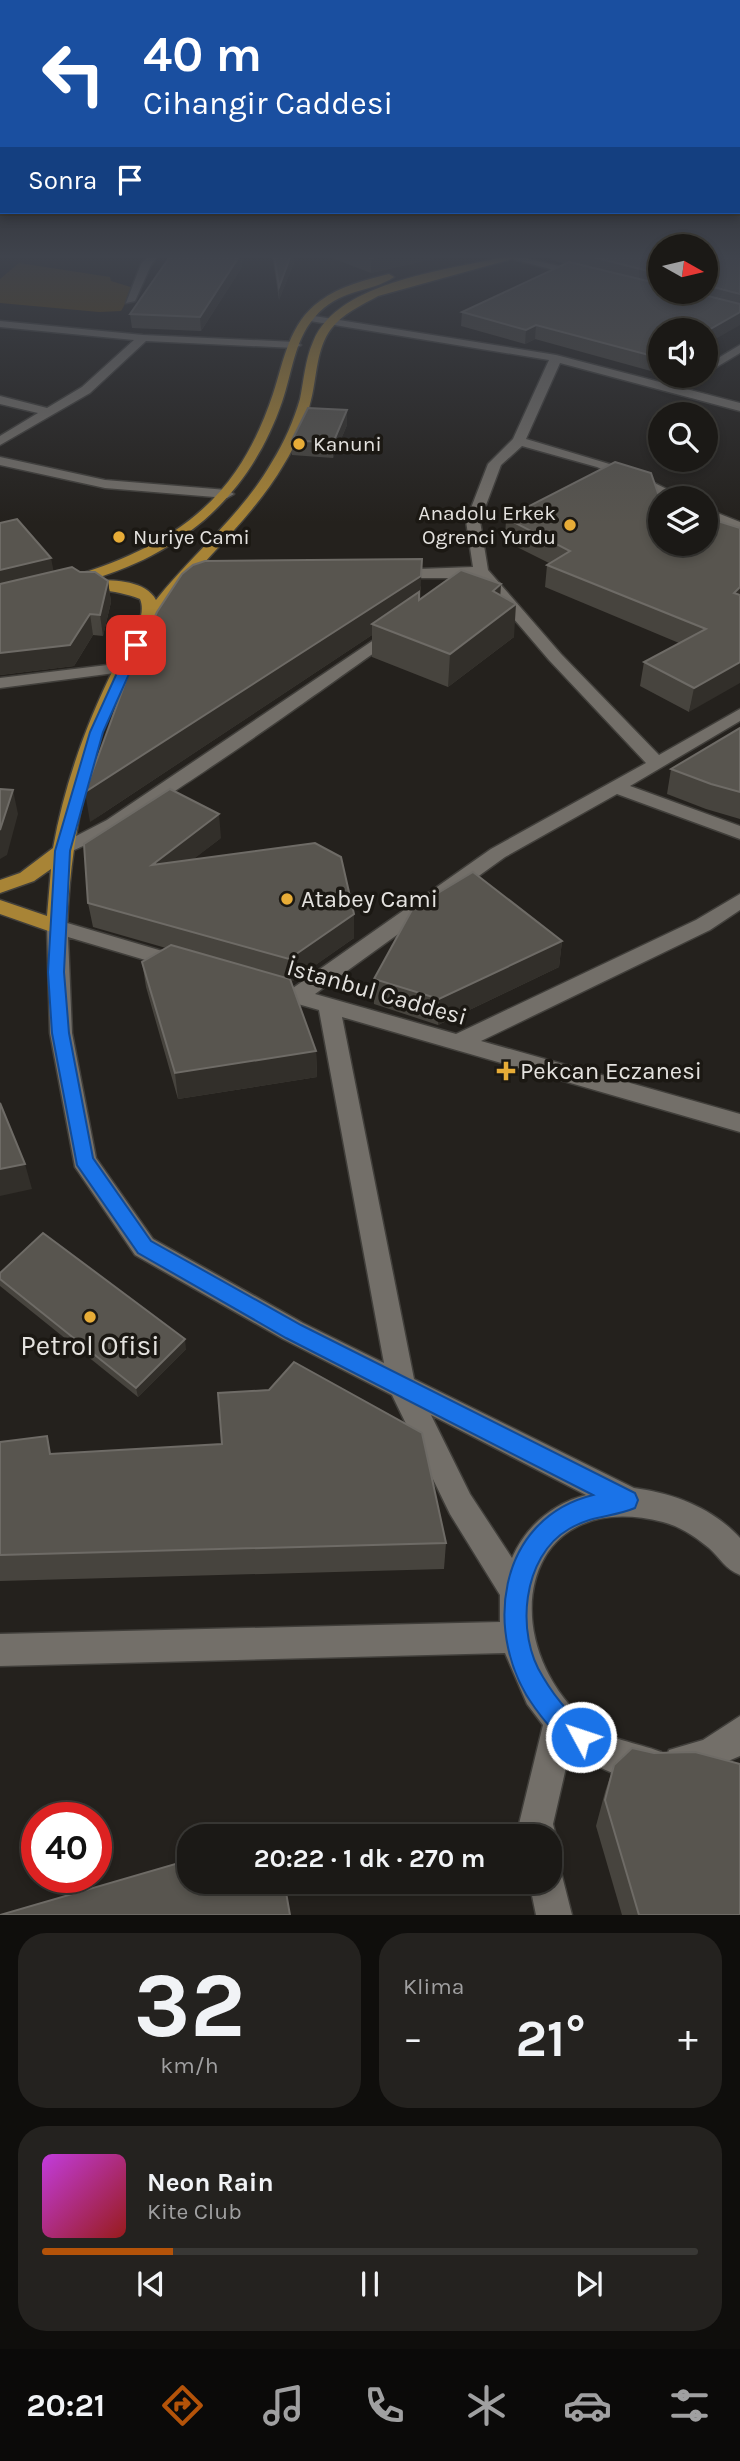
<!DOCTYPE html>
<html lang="tr">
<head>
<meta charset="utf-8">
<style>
	body { margin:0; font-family:Karla,sans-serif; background:#24221f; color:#f1f3f6; height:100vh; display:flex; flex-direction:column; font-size:26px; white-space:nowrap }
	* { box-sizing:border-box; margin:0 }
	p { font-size:23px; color:#a0a0a1 }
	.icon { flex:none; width:38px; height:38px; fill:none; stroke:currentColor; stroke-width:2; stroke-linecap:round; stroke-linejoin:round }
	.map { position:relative; height:1915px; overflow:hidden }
	.panel { display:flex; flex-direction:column; gap:18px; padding:18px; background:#0f0e0c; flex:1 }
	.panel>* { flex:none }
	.guide { position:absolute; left:0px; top:0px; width:740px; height:214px; box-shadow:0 4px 10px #0003,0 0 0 2px #393835; background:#1a4fa0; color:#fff; overflow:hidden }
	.needle { width:46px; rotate:98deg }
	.controls { position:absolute; left:648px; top:234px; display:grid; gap:14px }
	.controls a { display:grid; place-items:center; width:70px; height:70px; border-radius:50%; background:#1b1916; box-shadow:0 4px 10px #0003,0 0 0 2px #393835; font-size:35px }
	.speed { position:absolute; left:21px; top:1802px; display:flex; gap:14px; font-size:35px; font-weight:700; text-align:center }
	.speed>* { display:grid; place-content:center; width:91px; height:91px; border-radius:50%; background:#1b1916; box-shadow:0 4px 10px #0003,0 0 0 2px #393835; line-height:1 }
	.speed .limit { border:10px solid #d22; background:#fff; color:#111 }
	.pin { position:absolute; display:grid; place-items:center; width:60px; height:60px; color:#fff; margin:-30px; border-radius:14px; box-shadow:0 4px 10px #0006 }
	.me { position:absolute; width:77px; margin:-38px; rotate:310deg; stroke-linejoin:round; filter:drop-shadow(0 0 5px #0008) }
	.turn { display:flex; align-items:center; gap:24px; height:147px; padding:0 28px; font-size:32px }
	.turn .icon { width:91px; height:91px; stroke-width:2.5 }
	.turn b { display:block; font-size:49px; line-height:60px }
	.then { display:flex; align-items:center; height:66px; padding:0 28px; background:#0003; gap:14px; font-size:26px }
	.big { font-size:52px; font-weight:700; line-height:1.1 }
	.panel .card { flex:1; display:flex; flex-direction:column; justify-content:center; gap:10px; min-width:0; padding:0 24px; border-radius:28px; background:#24221f }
	.panel .dial { align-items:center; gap:0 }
	.dial b { font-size:91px; line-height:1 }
	.song { display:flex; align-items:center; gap:21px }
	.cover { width:84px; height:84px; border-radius:10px; background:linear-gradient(135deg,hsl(290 70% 55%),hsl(0 70% 35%)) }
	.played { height:7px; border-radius:4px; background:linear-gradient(90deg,#b45309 20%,#393835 20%) }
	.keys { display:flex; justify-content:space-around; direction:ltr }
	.heat { display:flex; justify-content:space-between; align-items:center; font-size:38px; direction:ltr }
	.panel .tiles { flex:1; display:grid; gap:18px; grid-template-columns:1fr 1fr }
	.card:last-child { grid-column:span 2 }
	.trip { position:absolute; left:177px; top:1824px; width:385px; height:70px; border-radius:28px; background:#1b1916; box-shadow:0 4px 10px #0003,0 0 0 2px #393835; font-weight:700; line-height:70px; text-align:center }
	.tabs { display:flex; height:112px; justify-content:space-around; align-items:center; background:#0b0a09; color:#a0a0a1 }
	.tabs .icon { width:49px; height:49px }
	.tabs .current { color:#b45309 }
	.tabs b { font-size:32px; color:#f1f3f6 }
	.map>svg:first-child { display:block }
</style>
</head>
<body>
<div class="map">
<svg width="740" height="1915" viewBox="0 0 740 1915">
	<rect width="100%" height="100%" fill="#24211d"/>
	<path fill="#5a410f" d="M19,263l91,14 1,4 23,7 -13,23 -22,1 -99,-9v-24z"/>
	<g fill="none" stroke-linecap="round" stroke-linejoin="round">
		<g stroke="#413f3b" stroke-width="3">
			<g id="minor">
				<path d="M149,255h10l-8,10 -16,36 -9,2 15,-39z"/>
				<path d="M512,255l77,18 1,2 -5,3 -73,-19z"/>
				<path d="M308,315l248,40 184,48v8l-180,-48 -34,76 100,30 61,30h-18l-72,-32 -75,-21 -21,19 -21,56 8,49 73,84 98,101 81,-46v12l-110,65 110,40v13l-123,-45 -112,63 -190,137 141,40 240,-114 44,-26v16l-30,20 -229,111 259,73v18l-398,-115 72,362 220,109c39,5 79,20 106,50v37c-15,-6 -20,-17 -31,-27 -13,-11 -30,-22 -46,-26 -143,-37 -171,120 -75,201 22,18 48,19 73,29l4,9 4,-11 34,-10 37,-24v40l-52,22 -7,1 -12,-5 -4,-9 -4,11c-29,12 -66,-10 -91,-26l-17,74 3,12 -6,13v-13h-29l-2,-12 24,-99 -16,-21 -22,-51 -505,13v-32l500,-12v-27l-50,-81 -58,-119 -109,-56 -148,-84 -60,-88 -25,-134 -3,-106 3,-5 7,-2 129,38 4,5 -4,5 -7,2 -111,-33 4,96 24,125 57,81 150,84 81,40 -65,-353 -56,-16 -3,-5 3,-5 8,-3 22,7 198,-139 155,-86 -97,-103 -70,-82h-87l-7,-4 7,-4 81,-3 -7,-46 22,-57 25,-25 36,-79 -245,-40 -1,-2zM431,1415l155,80c-34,9 -60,31 -74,63l-42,-64z"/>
				<path d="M0,321l143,14 152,7 6,3 -6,3 -149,-7 -56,52 -90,52v-9l38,-23 -38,-9v-8l47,12 35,-21 52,-47 -134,-13z"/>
				<path d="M740,345v8l-35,21v-8z"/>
				<path d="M0,457l105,23 122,10 7,4 -7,4 -122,-10 -105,-23z"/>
				<path d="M705,508l35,14v9l-35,-14z"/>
				<path d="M396,625l8,5 -2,3c-44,31 -317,230 -347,222l-3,-4 3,-4 52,-27z"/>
				<path d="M124,663l8,5 -2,3 -130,17v-10z"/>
				<path d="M550,1864l10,4 12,47h-36l-7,-34h21z"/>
			</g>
		</g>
		<g stroke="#413f3b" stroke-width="3">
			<path id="major" d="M511,255h15l-148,41c-16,9 -36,18 -47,33 -15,20 -14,48 -20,71 -5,22 -15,45 -27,64 -30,52 -77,91 -114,139 -70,86 -99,216 -103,324l-10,7 -57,-20v-14l47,16 4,-47 -17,12 -34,12v-13l20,-7 33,-25c11,-62 33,-124 61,-180 9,-19 35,-48 26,-69 -27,-11 -52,-8 -76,-14v-6c67,-20 131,-48 172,-108 16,-23 28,-50 37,-77 11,-34 16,-71 47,-93 20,-15 45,-21 69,-27l5,3c-25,17 -54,10 -80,41 -20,23 -22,56 -32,84 -32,93 -99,151 -192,178 20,0 55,-1 66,20 37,-47 86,-85 116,-138 12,-19 22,-42 28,-63 4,-19 5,-39 13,-57 25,-63 141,-72 198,-87z"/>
		</g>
		<use href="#minor" fill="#736f69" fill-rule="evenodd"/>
		<use href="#major" fill="#a88436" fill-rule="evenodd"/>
	</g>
	<g fill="#47443e">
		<path d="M241,255l1,12 -41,64 -69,-3 -2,-14z"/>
		<path d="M272,255h25l-18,45z"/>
		<path d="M332,255h118l-79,18 -39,-15z"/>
		<path d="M552,255h108v37h45v-37h35v70l-80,6v41l-2,1 -123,-34 -10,5 -64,-18 1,-14 103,-48 -13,-4z"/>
		<path d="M347,410v15l-14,33 -41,-3v-15z"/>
		<path d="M506,518l154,26 80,-16 -51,184 -49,-26 4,-24 35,-19 -134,-56 2,-22 2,-2 -44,-22z"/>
		<path d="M0,523l54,49h26l28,9 3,21 -8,34 -10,-1 -19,31 -74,9z"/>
		<path d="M421,586l-1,13 81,-3 13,41 -66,50 -76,-30v-22l-282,187z"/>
		<path d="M740,728v91l-34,-10 -39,-15 4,-25z"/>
		<path d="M221,838l-28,21 161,55v24l-63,44 25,69 1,26 -139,22 -32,-112 -4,-25 24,-14 -73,-21 -5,-24z"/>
		<path d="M562,941l-3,26 -121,58 -64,-21v-25z"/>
		<path d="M0,1273l186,76 -48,48 -138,-111z"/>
		<path d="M0,1442l446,101 -2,26 -444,12z"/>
		<path d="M654,1753l86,162h-118l-26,-89 9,-34 9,-27z"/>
	</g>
	<g fill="#322f2a">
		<path d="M241,255l1,12 -41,64 -1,-14z"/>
		<path d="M291,255h6l-18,45v-13z"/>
		<path d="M385,255h65l-79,18v-15z"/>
		<path d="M740,312v13l-35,20v-13z"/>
		<path d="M536,325l-1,14 -10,5 1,-14z"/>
		<path d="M347,410v15l-14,33v-15z"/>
		<path d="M51,558l4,20 -55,13v-21z"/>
		<path d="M422,559l-2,44 -48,21v11l-282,187 -5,-30z"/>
		<path d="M108,581l3,21 -8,34 -3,-21z"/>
		<path d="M501,584l-2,33 17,-13 -2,33 -66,50 2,-33 43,-63z"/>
		<path d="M740,587v19l-6,-13z"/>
		<path d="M90,614l3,21 -19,31 -74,9v-22z"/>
		<path d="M740,662v21l-51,29 5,-24z"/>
		<path d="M13,790l5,24 -11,41 -7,4v-29z"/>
		<path d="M219,814l2,24 -66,51 -3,-24z"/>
		<path d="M354,914v24l-64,45 -1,-24z"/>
		<path d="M562,941l-3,26 -121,58 1,-26z"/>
		<path d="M316,1051l1,26 -139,22 -3,-26z"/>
		<path d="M25,1164l7,25 -32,7v-27z"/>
		<path d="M185,1339l1,10 -48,48 -2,-9z"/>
	</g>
	<g fill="#58554f" stroke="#6e6b66" stroke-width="2">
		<path d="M171,255h69l-40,62 -70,-3z"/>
		<path d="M274,255h17l-12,32z"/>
		<path d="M363,255h22l-14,3z"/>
		<path d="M585,255h75v19z"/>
		<path d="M705,255h35v39l-35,-9z"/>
		<path d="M569,262l91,22v8h32l48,12v8l-35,20v-1h-45v27l-124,-33 -10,5 -64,-18z"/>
		<path d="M308,408l39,2 -14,33 -41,-3z"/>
		<path d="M615,462l36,11 9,26v45h45v-27l35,11v59l-6,6 6,2v67l-46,26 -50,-26 62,-33 -159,-64 23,-14 -64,-33z"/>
		<path d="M17,519l34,39 -51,12v-47z"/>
		<path d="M422,559l-1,17 -336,216 43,-117 29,-63 25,-38 11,-9 12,-4z"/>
		<path d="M72,567l8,5h15l13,9 -8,34 -10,-1 -20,31 -70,8v-69z"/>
		<path d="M461,570l40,14 -8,7 23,13 -66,50 -78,-30 47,-32v8z"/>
		<path d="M740,728v64l-29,-8 -40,-15z"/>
		<path d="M0,789l13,1 -13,40z"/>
		<path d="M170,789l49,25 -67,51 163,-22 26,14 13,57 -65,45 -201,-56 -4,-59z"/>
		<path d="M473,872l89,69 -123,58 -65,-20 39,-71z"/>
		<path d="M171,945l119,34 26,72 -141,22 -33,-111z"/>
		<path d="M0,1103l25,61 -25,5z"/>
		<path d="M43,1233l142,106 -49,49 -136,-109v-6z"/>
		<path d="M294,1362l128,71 24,110 -446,12v-113l47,-6 3,18 172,-10 -4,-51 51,-3z"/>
		<path d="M632,1748l22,5 41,-1 45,12v151h-101l-34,-115 9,-35z"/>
		<path d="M189,1860v21h95l6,34h-290z"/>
	</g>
	<linearGradient id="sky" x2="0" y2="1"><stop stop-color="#141210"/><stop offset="0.49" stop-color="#3f434c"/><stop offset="1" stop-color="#3f434c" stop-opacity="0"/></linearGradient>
	<rect width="740" height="523" fill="url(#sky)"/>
	<path fill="#1a73e8" stroke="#114b97" stroke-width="2" d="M131,642l11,3 -39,87 -33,119 -6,121 5,61 24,125 58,83 150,84 334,168 3,7 -3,8c-24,10 -40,6 -66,21 -47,27 -54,105 -26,148 7,12 16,24 25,34 9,10 21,13 26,26l-4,9 -9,3c-21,-9 -33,-23 -46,-41 -53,-72 -39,-189 58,-213l-307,-157 -148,-85 -61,-88 -25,-132 -4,-61 7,-121 35,-119z"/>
	<g fill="#e7ac37" stroke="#1b1813" stroke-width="2.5">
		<circle cx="299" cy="444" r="7"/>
		<circle cx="570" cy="525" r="7"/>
		<circle cx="119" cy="537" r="7"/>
		<circle cx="287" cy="899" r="7"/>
		<path d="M502.5 1060.5h7v7h7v7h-7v7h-7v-7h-7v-7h7z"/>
		<circle cx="90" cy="1317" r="7"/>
	</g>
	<g text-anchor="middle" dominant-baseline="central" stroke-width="7" stroke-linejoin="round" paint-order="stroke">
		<g font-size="21" fill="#e4e2df" stroke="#1b1813" text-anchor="start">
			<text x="313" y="444">Kanuni</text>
			<text x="556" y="513" text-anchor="end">Anadolu Erkek<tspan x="556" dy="24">Ogrenci Yurdu</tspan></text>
			<text x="133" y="537">Nuriye Cami</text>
		</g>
		<g font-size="24" fill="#e4e2df" stroke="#1b1813" text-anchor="start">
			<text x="301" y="899">Atabey Cami</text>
			<text x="520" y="1071">Pekcan Eczanesi</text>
		</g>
		<g font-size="24" fill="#e4e2df" stroke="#1b1813">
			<text transform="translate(377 992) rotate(16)">İstanbul Caddesi</text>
		</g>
		<g font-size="28" fill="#e4e2df" stroke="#1b1813">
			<text x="90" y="1345">Petrol Ofisi</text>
		</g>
	</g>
</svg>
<div class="controls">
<a><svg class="needle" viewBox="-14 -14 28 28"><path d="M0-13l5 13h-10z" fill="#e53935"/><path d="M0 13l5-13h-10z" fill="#a0a0a1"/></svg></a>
<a><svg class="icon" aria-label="sound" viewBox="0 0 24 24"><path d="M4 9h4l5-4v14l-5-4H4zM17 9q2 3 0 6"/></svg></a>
<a><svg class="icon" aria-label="search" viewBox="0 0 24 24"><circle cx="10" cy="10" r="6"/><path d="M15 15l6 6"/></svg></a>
<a><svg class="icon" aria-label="layers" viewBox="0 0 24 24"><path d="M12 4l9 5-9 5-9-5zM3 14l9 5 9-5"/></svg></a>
</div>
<div class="speed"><div class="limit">40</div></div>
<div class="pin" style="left:136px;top:645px;background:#d93025"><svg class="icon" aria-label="arrive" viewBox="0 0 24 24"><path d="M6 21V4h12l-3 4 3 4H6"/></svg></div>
<svg class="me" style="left:581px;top:1737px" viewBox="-20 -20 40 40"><circle r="17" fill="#1a73e8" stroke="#fff" stroke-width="3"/><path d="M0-11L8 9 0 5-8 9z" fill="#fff"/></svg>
<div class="trip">20:22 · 1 dk · 270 m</div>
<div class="guide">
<div class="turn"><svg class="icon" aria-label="left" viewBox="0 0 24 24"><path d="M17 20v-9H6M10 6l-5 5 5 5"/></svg><div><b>40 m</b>Cihangir Caddesi</div></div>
<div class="then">Sonra<svg class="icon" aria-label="arrive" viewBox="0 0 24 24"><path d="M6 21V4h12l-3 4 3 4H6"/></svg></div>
</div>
</div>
<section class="panel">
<div class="tiles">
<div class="card dial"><b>32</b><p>km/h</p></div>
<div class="card"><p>Klima</p>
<div class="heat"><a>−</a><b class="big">21°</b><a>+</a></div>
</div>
<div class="card">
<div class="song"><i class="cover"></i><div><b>Neon Rain</b><p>Kite Club</p></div></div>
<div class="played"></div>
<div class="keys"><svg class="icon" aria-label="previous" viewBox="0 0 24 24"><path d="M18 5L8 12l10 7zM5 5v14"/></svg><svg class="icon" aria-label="pause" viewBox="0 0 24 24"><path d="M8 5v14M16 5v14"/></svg><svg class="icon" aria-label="next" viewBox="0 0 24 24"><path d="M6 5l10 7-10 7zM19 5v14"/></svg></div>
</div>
</div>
</section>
<nav class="tabs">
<b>20:21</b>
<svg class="icon current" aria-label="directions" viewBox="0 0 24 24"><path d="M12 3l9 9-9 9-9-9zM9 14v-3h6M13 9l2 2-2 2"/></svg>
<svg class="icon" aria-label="music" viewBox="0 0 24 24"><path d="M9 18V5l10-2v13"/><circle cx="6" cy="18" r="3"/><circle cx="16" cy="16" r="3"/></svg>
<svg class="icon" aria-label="phone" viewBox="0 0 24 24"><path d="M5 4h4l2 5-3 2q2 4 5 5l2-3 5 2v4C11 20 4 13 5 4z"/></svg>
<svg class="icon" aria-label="climate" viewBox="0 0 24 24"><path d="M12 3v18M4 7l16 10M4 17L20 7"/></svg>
<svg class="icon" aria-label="car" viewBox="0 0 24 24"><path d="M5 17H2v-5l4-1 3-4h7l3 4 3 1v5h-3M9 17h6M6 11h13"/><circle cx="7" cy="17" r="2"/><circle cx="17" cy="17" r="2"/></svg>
<svg class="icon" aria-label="filters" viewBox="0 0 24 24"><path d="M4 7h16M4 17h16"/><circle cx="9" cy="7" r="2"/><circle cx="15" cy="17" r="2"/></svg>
</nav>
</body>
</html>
